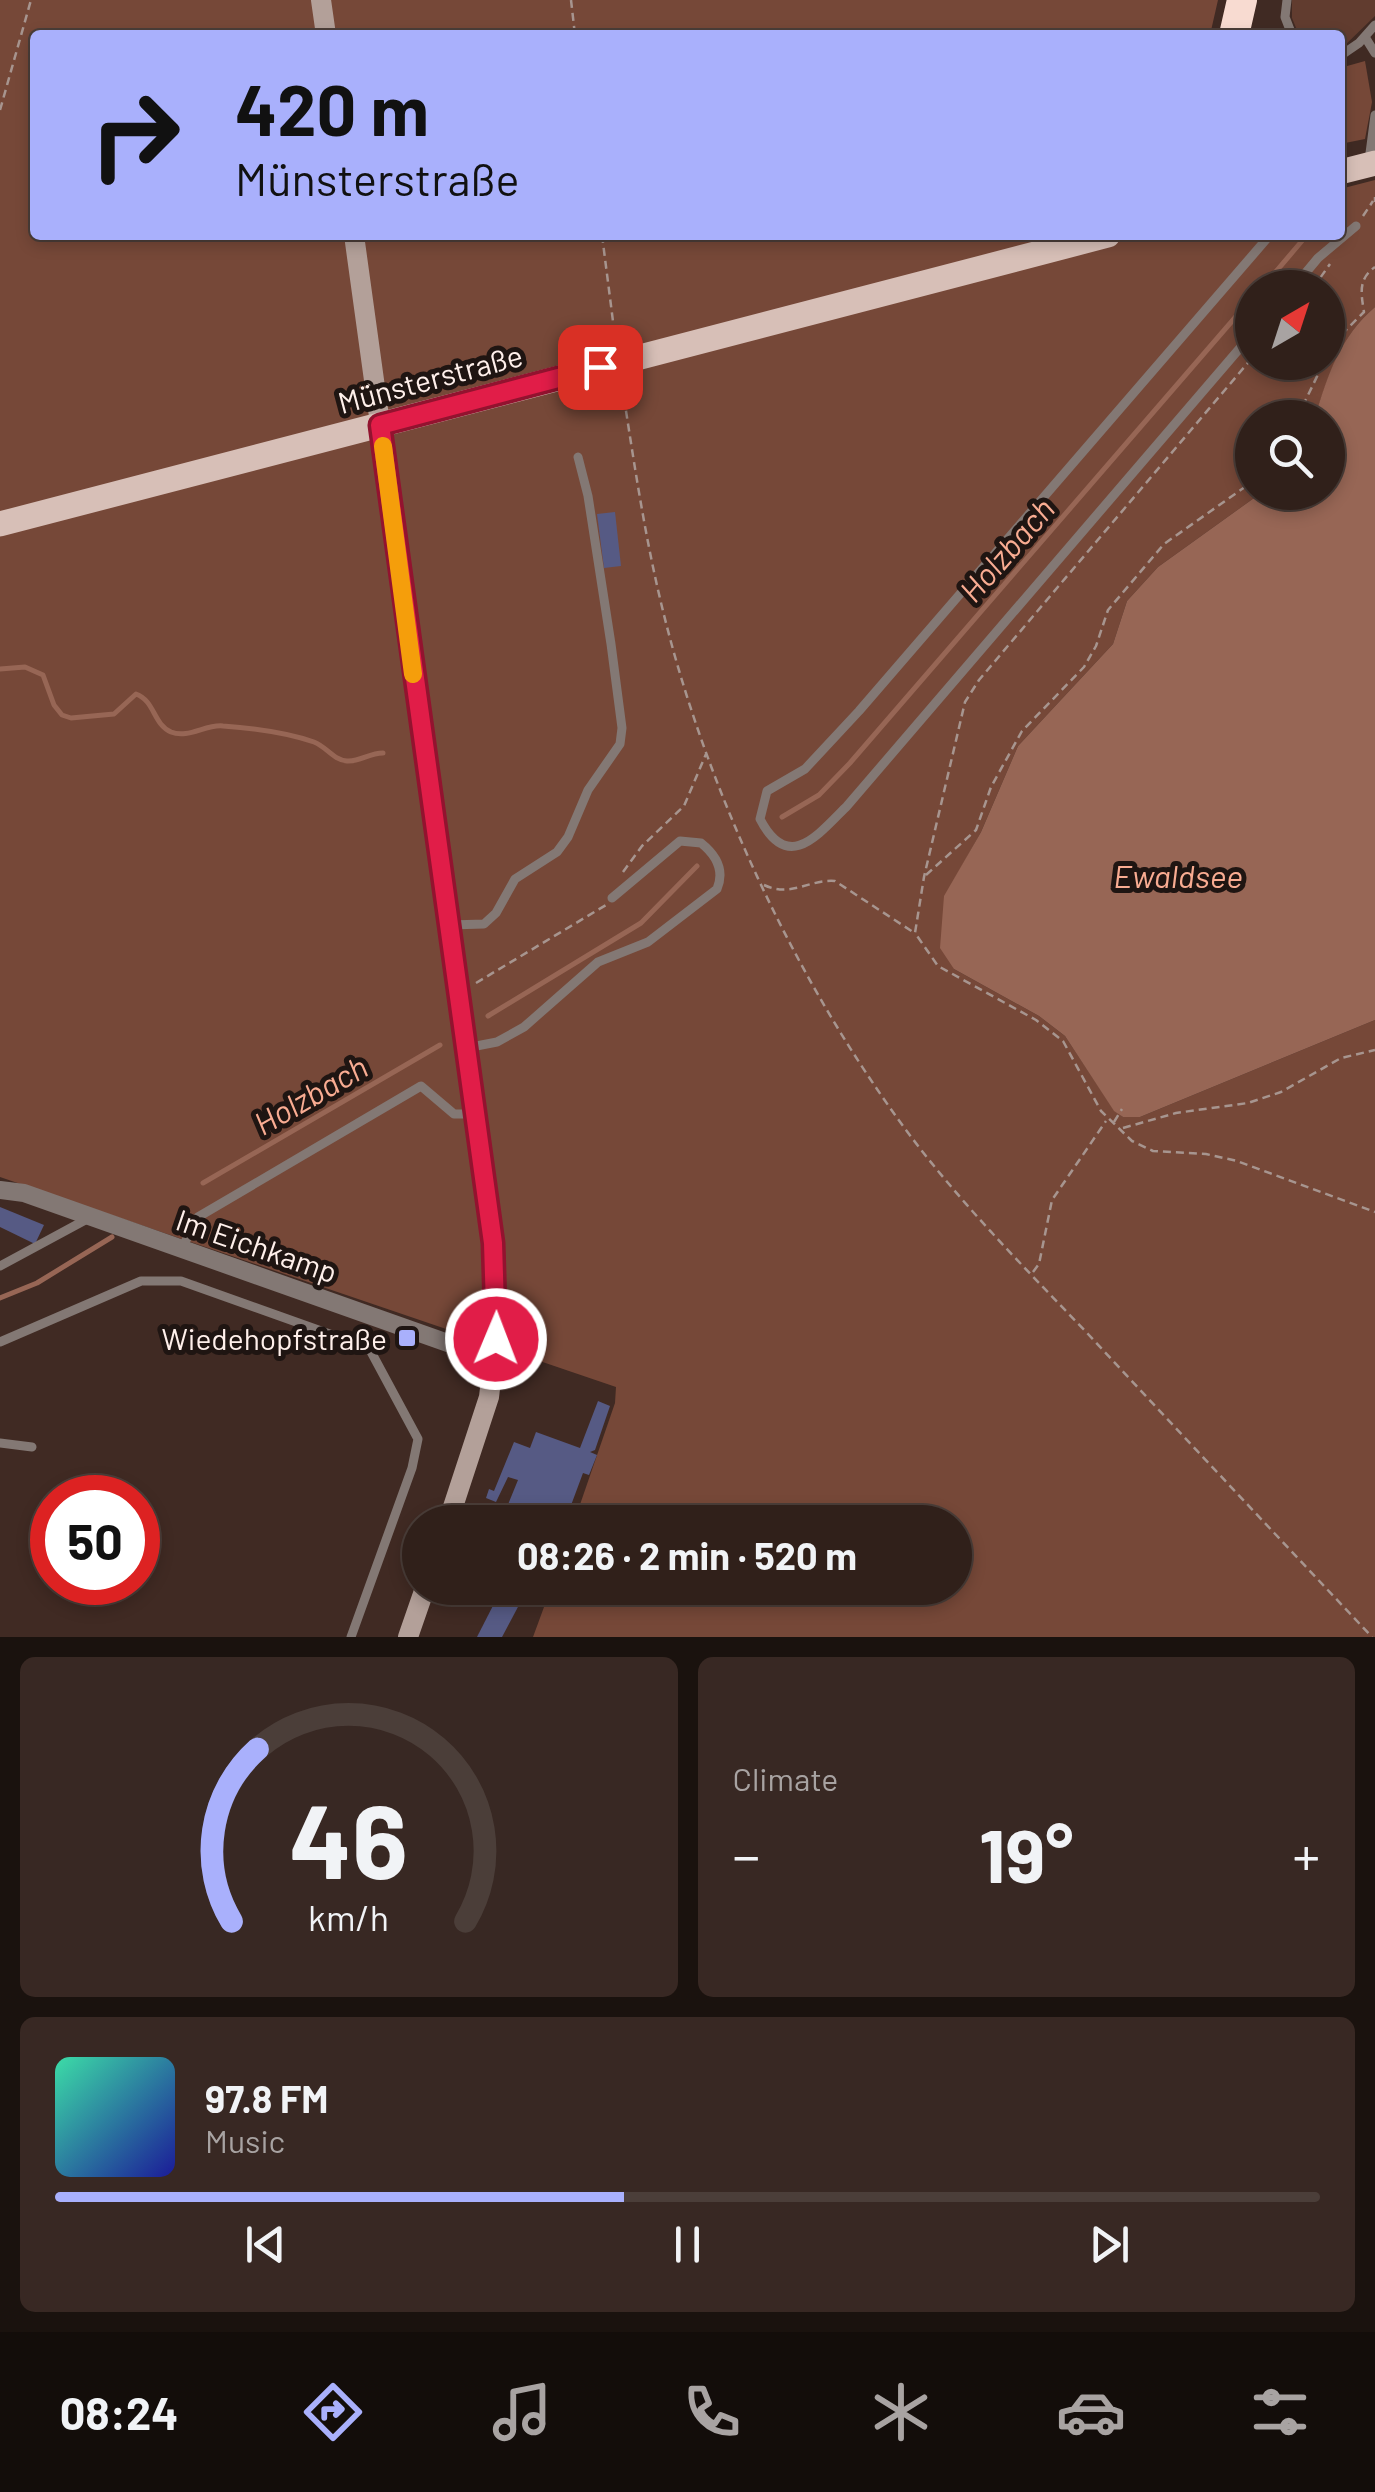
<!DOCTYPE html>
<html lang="en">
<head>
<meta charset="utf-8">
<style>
	body { margin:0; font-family:Barlow,sans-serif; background:#382823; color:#f1f3f6; height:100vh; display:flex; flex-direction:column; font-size:38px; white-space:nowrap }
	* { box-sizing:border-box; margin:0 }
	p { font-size:32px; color:#a8a3a2 }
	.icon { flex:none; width:55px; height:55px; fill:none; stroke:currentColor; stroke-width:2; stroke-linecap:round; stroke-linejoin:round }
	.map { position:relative; height:1637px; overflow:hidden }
	.panel { display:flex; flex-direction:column; gap:20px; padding:20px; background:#1a120e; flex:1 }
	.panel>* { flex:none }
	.banner { position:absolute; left:30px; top:30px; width:1315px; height:210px; border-radius:10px; box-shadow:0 5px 15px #0003,0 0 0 2px #4b3e39; background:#a9b0fc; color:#111; overflow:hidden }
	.needle { width:65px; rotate:39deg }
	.controls { position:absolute; left:1235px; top:270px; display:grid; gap:20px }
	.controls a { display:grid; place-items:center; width:110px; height:110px; border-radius:50%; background:#30201a; box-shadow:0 5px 15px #0003,0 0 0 2px #4b3e39; font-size:50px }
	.speed { position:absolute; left:30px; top:1475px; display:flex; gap:20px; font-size:50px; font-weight:700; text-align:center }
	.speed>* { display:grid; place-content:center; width:130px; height:130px; border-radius:50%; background:#30201a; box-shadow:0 5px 15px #0003,0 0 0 2px #4b3e39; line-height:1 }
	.speed .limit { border:15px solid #d22; background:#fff; color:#111 }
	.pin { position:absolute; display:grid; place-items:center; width:85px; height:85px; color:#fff; margin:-42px; border-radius:20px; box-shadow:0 5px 15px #0006 }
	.me { position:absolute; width:110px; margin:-55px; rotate:1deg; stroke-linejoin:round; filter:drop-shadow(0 0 8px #0008) }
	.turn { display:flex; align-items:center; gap:35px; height:210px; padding:0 40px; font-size:45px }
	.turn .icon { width:130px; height:130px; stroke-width:2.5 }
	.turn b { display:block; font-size:70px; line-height:85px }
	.big { font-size:75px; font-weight:700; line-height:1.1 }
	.panel .tile { flex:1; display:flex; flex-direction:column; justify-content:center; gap:15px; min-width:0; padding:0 35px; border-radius:15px; background:#382823 }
	.panel .dial { align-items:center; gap:0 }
	.dial svg { height:260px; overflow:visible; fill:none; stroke:#4b3e39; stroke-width:7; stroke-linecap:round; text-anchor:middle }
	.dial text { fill:#f1f3f6; stroke:none }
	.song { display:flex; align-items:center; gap:30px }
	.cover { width:120px; height:120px; border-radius:15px; background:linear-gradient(135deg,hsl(160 70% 55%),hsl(240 70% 35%)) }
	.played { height:10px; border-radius:5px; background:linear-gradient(90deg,#a9b0fc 45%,#4b3e39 45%) }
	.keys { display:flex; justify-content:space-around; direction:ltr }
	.heat { display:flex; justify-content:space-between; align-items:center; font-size:55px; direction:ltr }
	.panel .tiles { flex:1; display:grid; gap:20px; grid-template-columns:1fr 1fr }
	.tile:last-child { grid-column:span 2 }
	.trip { position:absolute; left:402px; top:1505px; width:570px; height:100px; border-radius:50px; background:#30201a; box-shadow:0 5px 15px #0003,0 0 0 2px #4b3e39; font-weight:700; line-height:100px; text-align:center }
	.tabs { display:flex; height:160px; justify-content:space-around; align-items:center; background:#130d0a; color:#a8a3a2 }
	.tabs .icon { width:70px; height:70px }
	.tabs .on { color:#a9b0fc }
	.tabs b { font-size:45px; color:#f1f3f6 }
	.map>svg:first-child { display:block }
</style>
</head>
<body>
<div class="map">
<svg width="1375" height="1637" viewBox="0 0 1375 1637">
	<rect width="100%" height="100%" fill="#402a23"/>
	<path fill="#613c2f" d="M1292,0h83v16l-35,34v-15h-41l-7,-17z"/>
	<g fill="#764838" fill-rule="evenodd">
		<path d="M0,0h1218l-8,35h-1175v200h1305v-46l35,-9v127c-35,30 -46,67 -60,110l-63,1v74l9,1 -103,74 -31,34 -14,43 -95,102 -37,86 -36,64 9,73 85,47 26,20 49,74 9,7h17l235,-97v617h-842l18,-49h404v-66h-381l41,-119 1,-16 -616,-210zM1252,288h76v74h-76z"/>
		<path d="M1365,61l7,41 -7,37 -25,5v-76z"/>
	</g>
	<path fill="#976655" d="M1375,307v713l-235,97h-17l-9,-6 -49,-75 -26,-20 -85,-47 -14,-21 4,-52 37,-64 37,-86 95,-102 14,-43 31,-34 103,-74 67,-1v-74l-13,-1c13,-43 25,-80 60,-110z"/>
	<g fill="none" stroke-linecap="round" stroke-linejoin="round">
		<g stroke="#976655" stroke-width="5">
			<path d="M1262,288l45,-53"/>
			<path d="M0,669l25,-2 18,8 11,30 8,10 9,3 43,-4 22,-20c19,7 17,30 35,38 17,7 35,-8 52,-6 28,2 65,7 91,16 13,5 19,18 33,19 13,1 22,-8 36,-8"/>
			<path d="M782,817l37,-22 31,-32 402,-465"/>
			<path d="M488,1016l153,-93 56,-57"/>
			<path d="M203,1183l237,-138"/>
			<path d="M0,1298l37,-15 75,-46"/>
		</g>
	</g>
	<g fill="#565a84">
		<path d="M615,512l6,54 -17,2 -7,-54z"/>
		<path d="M0,1207l44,18 -9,19 -35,-17z"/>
		<path d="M598,1401l12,5 -15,44 -5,2 7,3 -8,20 -6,-2 -13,35 -4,-1 -3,8 -7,-2 -2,9 -35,-2 9,-5 -21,-8 11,-27 -10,-3 -12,25 -10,-4 3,-9 5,2 20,-49 16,6 6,-16 44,16z"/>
		<path d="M502,1588h26l-26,49h-25z"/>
	</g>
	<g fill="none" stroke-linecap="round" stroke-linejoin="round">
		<g stroke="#a7958f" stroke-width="2.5" stroke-dasharray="8 5" stroke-linecap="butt">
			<path d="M571,0l4,35"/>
			<path d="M0,110l31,-110"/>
			<path d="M1375,197v5"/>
			<path d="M1363,216l10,-15"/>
			<path d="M602,235l13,102"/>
			<path d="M1313,288l17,-24"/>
			<path d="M1328,357l17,-26 19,-19c-3,-19 -6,-33 11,-45"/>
			<path d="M1252,358l-273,322 -14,22 -41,175 -9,56 23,33 98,54 27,21 38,70 31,30 21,10 53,3 31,7 138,51"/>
			<path d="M622,385c12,77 23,154 42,230 43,174 129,359 234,504 56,78 124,146 190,215 94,101 189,202 284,303"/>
			<path d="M1297,418l27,-56"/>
			<path d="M623,872l19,-26 42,-40 22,-52"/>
			<path d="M926,875l50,-45 15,-43 31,-56 62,-64 12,-21 12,-36 56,-66 88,-62"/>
			<path d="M764,885c27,13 45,-6 71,-4l78,51"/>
			<path d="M476,983l130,-78"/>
			<path d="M1114,1122l8,-13"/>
			<path d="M1123,1128l53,-15 72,-10 33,-11 60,-34 34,-8"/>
			<path d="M1033,1272l6,-8 13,-64 54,-79"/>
		</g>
		<g stroke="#837874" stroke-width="9">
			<path d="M1287,0l-2,17 7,18"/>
			<path d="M1365,37l10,16"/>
			<path d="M1340,56l19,-13 16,-18"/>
			<path d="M1372,161l-2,-8 5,-38"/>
			<path d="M1293,288l25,-30 38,-32"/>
			<path d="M1252,334l-405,472c-30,30 -59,67 -87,13l7,-28 38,-22 54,-58 411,-476"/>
			<path d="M450,925l34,-1 12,-11 19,-34 42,-27 11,-15 20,-47 32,-46 2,-16 -11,-84 -23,-148 -10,-39"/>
			<path d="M466,1048l31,-6 27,-15 74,-65 50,-20 69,-53c8,-19 -1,-34 -16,-46l-21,-2 -68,57"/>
			<path d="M182,1248l16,-31 223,-131 33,28h20"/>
			<path d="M0,1266l89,-48"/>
			<path d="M0,1342l141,-61h40l188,67 49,91 -6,29 -61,169"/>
			<path d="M0,1443l32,4"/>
		</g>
		<path stroke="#837874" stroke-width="18" d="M0,1190l24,3 469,166"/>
		<g stroke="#b3a099" stroke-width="20">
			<path d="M321,0l5,35"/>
			<path d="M354,235l139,1008 5,76 -9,78 -41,125"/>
			<path d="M408,1637l17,-49"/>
		</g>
		<g stroke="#d7bfb7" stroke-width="25">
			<path d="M1340,172l35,-9"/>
			<path d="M0,524l1108,-289"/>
		</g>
		<path stroke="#f8dbd1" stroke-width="30" d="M1234,35l8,-35"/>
		<path stroke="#a7958f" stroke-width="2.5" stroke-dasharray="8 5" stroke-linecap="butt" d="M615,337l7,46"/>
	</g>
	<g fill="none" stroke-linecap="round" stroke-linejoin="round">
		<g stroke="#92132f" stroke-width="25">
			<path id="route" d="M496,1339l-3,-96 -113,-818 220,-58"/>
		</g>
		<use href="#route" stroke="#e11d48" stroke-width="18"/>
		<path stroke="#f59e0b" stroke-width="18" d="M383,446l30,228"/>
	</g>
	<rect fill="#a9b0fc" stroke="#1f1512" stroke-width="4" x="397" y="1328" width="20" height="20" rx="5"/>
	<g text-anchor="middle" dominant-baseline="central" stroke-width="10" stroke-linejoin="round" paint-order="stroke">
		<g font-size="30" fill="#fff0eb" stroke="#1f1512">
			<text transform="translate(430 378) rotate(-15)">Münsterstraße</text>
			<text transform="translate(257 1245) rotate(19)">Im Eichkamp</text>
		</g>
		<g font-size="30" fill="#fff0eb" stroke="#1f1512" text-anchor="end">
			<text x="387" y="1338">Wiedehopfstraße</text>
		</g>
		<g font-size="32" font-style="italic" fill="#f9ac92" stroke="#1f1512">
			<text transform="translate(1006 549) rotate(-49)">Holzbach</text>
			<text x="1178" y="875">Ewaldsee</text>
			<text transform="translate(310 1094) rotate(-30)">Holzbach</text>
		</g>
	</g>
</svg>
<div class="controls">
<a><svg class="needle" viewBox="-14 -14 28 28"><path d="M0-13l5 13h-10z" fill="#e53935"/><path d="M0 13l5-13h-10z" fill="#a8a3a2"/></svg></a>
<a><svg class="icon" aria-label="search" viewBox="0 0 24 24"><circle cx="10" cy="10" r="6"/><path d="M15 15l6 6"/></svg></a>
</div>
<div class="speed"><div class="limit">50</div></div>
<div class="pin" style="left:600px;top:367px;background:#d93025"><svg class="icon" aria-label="arrive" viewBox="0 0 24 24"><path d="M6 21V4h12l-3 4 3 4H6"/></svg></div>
<svg class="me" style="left:496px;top:1339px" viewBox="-20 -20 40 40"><circle r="17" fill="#e11d48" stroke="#fff" stroke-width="3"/><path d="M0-11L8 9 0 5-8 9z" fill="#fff"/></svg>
<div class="trip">08:26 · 2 min · 520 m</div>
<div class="banner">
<div class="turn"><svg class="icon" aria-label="right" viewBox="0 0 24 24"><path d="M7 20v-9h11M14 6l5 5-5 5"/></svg><div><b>420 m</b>Münsterstraße</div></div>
</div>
</div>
<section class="panel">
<div class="tiles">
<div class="tile dial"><svg viewBox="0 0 100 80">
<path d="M14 69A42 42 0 1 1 86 69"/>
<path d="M14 69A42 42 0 0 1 22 16" stroke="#a9b0fc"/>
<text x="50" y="56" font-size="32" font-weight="700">46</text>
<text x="50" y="72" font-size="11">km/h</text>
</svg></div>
<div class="tile"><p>Climate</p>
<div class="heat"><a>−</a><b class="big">19°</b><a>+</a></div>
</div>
<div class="tile">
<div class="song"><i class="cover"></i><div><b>97.8 FM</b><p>Music</p></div></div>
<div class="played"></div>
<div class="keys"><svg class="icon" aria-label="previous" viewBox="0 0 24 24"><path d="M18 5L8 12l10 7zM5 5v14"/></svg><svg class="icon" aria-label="pause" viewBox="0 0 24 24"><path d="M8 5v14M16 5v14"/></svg><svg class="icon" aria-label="next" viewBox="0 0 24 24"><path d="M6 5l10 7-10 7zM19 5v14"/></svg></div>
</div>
</div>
</section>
<nav class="tabs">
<b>08:24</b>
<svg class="icon on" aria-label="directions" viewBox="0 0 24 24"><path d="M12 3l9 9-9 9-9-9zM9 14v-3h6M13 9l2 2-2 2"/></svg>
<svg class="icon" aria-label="music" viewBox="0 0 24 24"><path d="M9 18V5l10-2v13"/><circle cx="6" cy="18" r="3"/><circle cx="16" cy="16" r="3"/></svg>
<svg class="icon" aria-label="phone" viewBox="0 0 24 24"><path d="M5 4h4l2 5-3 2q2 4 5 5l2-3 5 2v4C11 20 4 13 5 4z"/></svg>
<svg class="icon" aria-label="climate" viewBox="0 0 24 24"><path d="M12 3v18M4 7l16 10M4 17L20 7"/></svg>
<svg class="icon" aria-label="car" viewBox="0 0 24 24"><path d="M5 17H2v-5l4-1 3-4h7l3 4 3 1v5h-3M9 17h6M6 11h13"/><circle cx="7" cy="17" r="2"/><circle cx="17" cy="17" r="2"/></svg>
<svg class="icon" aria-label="filters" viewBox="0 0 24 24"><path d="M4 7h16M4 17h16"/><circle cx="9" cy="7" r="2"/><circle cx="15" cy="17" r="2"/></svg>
</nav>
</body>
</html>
